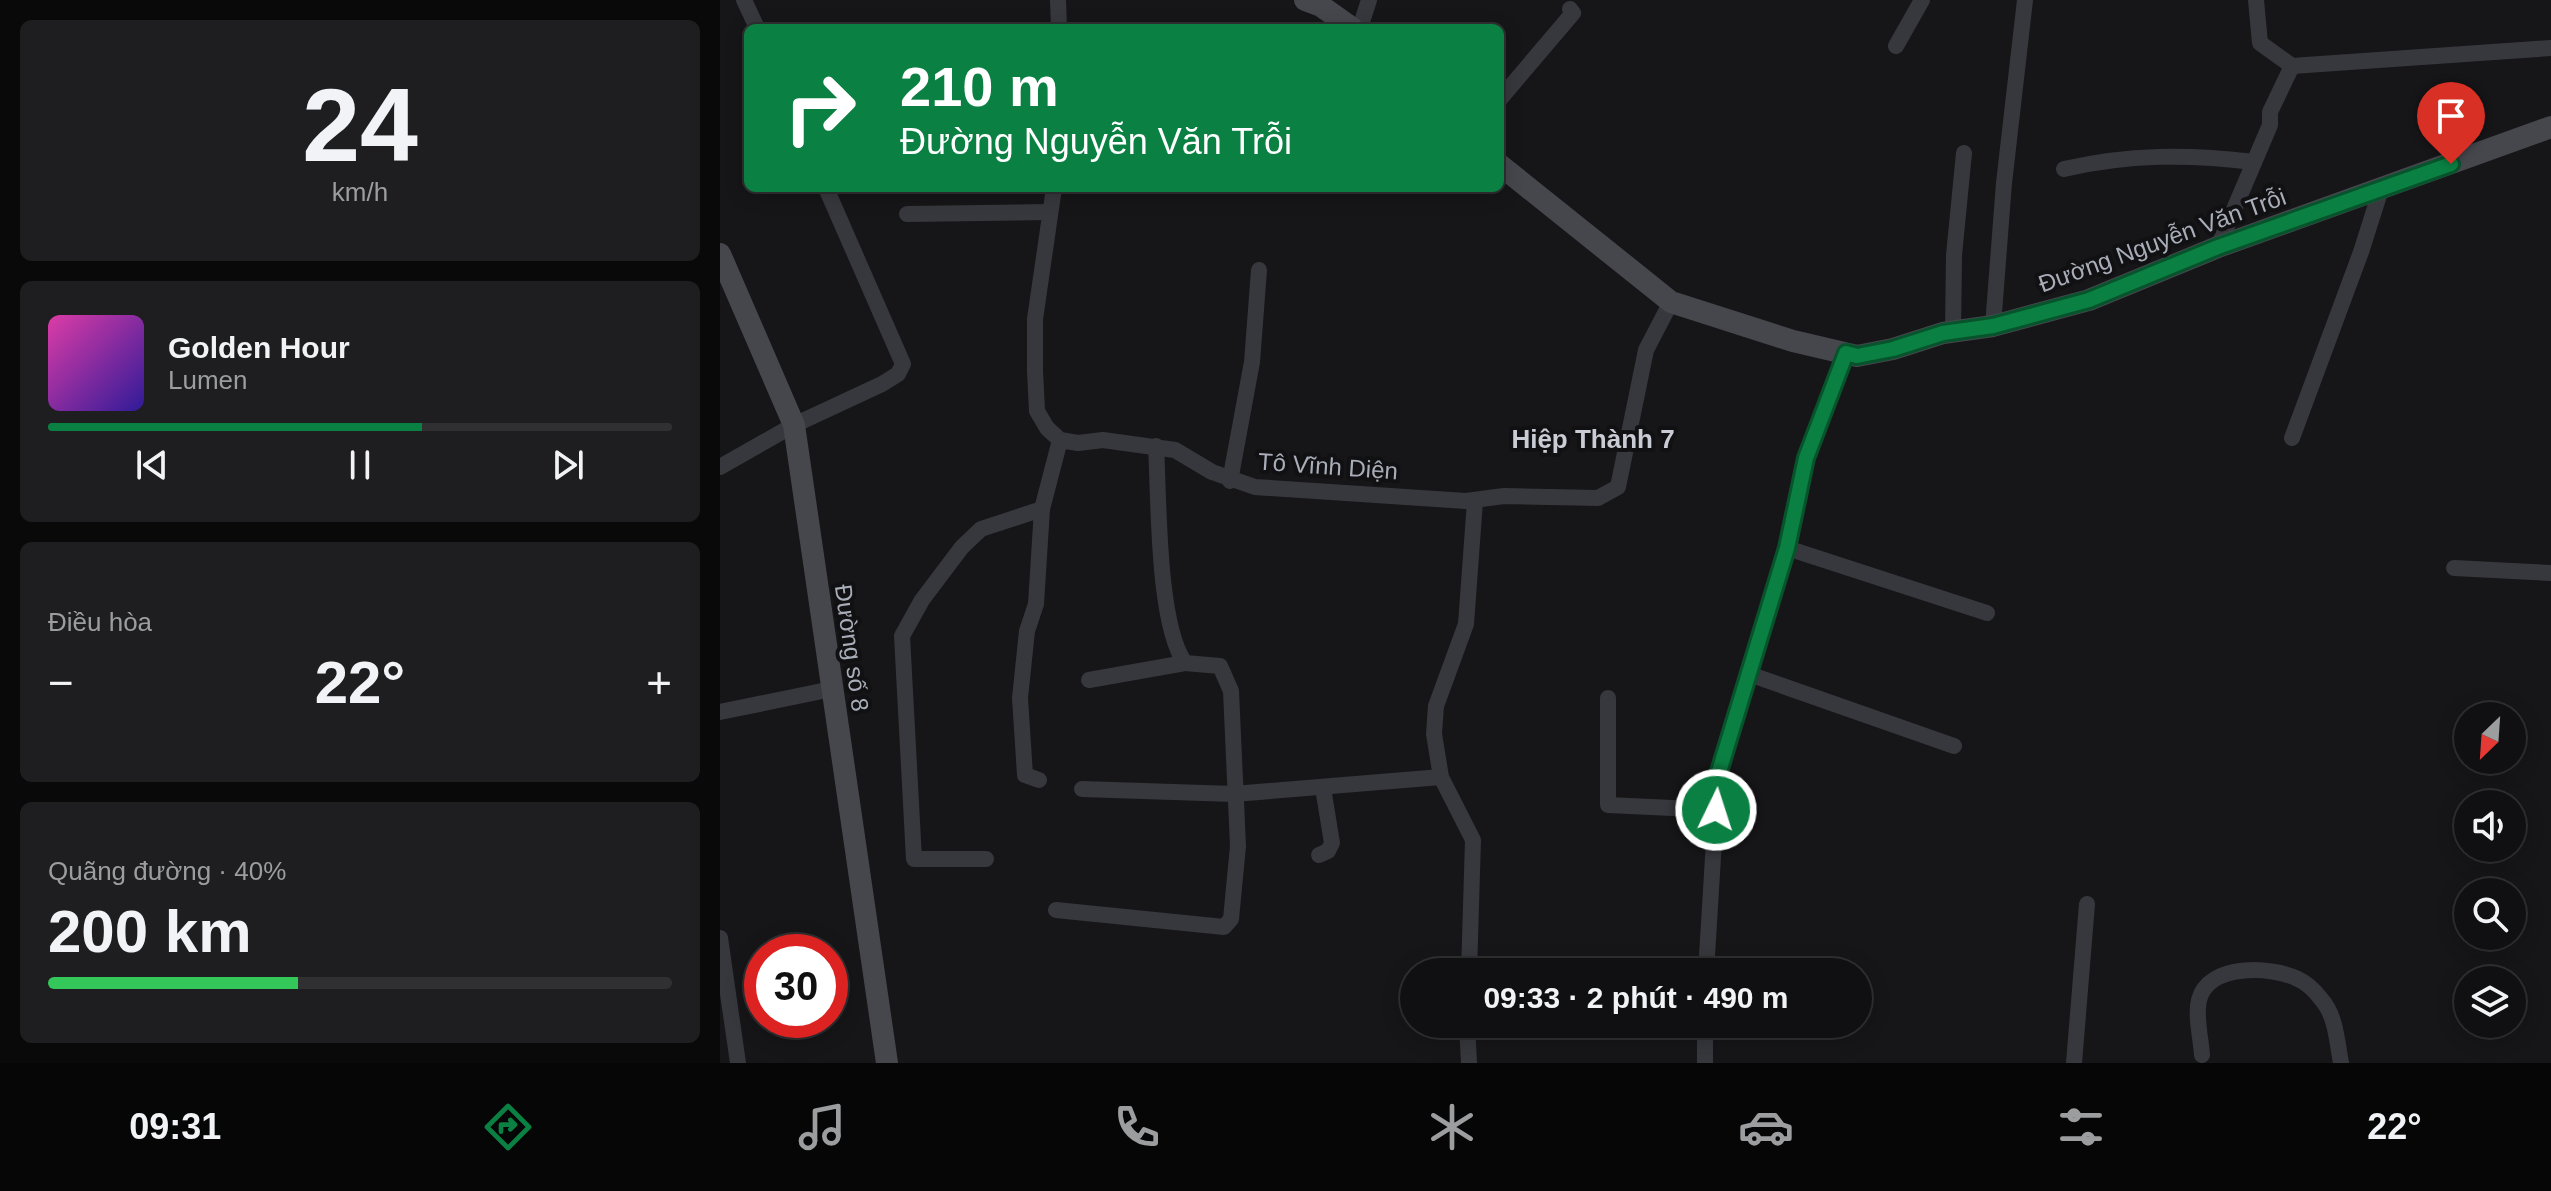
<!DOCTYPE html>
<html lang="vi">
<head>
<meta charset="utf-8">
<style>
	body { margin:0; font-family:Arial,sans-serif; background:#1e1e20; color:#f1f3f6; height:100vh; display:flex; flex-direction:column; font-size:30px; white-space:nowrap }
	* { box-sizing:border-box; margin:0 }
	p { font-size:26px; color:#9c9d9f }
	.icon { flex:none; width:44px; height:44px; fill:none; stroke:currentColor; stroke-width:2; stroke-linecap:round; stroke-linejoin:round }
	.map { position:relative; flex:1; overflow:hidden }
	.details { display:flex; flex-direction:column; gap:20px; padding:20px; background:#09090a; width:720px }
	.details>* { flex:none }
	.banner { position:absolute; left:24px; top:24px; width:760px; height:168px; border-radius:12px; box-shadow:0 4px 20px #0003,0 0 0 2px #303032; background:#0b8043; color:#fff; overflow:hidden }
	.needle { width:52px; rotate:205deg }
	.buttons { position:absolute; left:1734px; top:702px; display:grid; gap:16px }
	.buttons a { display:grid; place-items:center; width:72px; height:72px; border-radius:50%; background:#101012; box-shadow:0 4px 20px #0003,0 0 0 2px #303032; font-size:40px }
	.speed { position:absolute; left:24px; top:934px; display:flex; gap:16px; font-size:40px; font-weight:700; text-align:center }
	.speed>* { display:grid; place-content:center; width:104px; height:104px; border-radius:50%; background:#101012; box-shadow:0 4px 20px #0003,0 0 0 2px #303032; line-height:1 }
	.speed .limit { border:12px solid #d22; background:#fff; color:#111 }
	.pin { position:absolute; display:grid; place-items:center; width:68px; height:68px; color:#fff; margin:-82px -34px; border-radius:50% 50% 50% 0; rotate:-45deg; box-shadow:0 0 8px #0007 }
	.pin .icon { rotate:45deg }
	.me { position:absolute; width:88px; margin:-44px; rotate:4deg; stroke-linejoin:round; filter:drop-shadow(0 0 6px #0008) }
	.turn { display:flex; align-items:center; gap:28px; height:168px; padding:0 24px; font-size:36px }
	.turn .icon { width:104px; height:104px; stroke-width:2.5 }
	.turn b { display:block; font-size:56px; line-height:68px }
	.big { font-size:60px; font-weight:700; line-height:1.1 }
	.details .widget { flex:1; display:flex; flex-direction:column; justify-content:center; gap:12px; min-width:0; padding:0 28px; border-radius:12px; background:#1e1e20 }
	.details .dial { align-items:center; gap:0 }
	.dial b { font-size:104px; line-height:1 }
	.song { display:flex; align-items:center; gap:24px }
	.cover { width:96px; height:96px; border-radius:12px; background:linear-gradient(135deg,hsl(320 70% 55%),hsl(250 70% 35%)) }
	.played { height:8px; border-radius:4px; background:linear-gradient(90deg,#0b8043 60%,#303032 60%) }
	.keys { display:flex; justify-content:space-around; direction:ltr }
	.heat { display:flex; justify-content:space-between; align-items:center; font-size:44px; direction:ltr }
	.charge { height:12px; border-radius:6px; background:linear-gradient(90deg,#34c759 40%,#303032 0) }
	.trip { position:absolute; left:680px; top:958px; width:472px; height:80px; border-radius:40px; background:#101012; box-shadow:0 4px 20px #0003,0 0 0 2px #303032; font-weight:700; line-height:80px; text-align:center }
	.dock { display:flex; height:128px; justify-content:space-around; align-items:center; background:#060607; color:#9c9d9f }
	.dock .icon { width:56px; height:56px }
	.dock .selected { color:#0b8043 }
	.dock b { font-size:36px; color:#f1f3f6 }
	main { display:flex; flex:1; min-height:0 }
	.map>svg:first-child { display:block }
</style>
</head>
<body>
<main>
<section class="details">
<div class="widget dial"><b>24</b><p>km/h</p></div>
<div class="widget">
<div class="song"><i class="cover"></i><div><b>Golden Hour</b><p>Lumen</p></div></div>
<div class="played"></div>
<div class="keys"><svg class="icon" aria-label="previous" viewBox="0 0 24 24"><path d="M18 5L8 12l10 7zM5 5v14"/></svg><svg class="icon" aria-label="pause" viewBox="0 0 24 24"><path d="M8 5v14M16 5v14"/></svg><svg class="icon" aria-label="next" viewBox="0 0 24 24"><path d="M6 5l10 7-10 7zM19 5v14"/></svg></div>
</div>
<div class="widget"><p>Điều hòa</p>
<div class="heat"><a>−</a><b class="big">22°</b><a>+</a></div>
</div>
<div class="widget"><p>Quãng đường · 40%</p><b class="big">200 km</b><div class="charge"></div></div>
</section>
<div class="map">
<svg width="1831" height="1063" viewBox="0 0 1831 1063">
	<rect width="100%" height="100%" fill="#161618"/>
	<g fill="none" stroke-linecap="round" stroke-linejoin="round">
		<g stroke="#37383d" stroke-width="16">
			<path d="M24,0l13,28"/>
			<path d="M338,0l1,28"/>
			<path d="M1536,0l4,43 32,23 259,-18"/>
			<path d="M640,28l9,-28"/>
			<path d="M1176,46l26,-46"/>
			<path d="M780,99l73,-86 -3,-4"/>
			<path d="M1344,169c65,-15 124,-15 190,-7"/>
			<path d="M334,188l-19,131v52l2,40 10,17 13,12 18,3 25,-3 72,10 37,22 43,15 211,14 38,-5 94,2 20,-11 28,-137 25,-48"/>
			<path d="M187,214l143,-2"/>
			<path d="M1498,247l52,-122v-13l22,-46"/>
			<path d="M1273,326l11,-143 21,-183"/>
			<path d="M1233,332l1,-77 10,-102"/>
			<path d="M1572,438l69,-186 20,-63"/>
			<path d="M0,467l74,-42 88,-41 16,-10 5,-10 -77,-176"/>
			<path d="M510,481l22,-119 7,-92"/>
			<path d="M1067,548l200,65"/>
			<path d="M1734,568l97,5"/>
			<path d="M1029,674l205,72"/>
			<path d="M369,680l96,-17"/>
			<path d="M888,698v107l108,5"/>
			<path d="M0,712l112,-23"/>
			<path d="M319,780l-14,-5 -5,-77 7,-67 9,-27 6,-95"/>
			<path d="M362,789l152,5 207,-17"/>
			<path d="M599,855l9,-4 4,-8 -9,-55"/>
			<path d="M266,859h-72l-12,-223 20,-36 40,-53 19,-18 61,-20 18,-69"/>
			<path d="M336,910l168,17 7,-8 7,-73 -7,-155 -11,-25 -35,-3c-28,-39 -26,-165 -29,-217"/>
			<path d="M0,938l18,125"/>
			<path d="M749,972l4,-132 -32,-63 -7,-43 2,-28 30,-82 9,-123"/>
			<path d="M986,972l12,-197 69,-227 19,-90 40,-105"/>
			<path d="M747,1024l2,39"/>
			<path d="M1482,1055c-1,-17 -7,-39 -3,-55 9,-37 73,-34 99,-21 9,4 17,12 23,20 15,16 16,43 20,64"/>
			<path d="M985,1063v-39"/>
			<path d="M1354,1063l13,-159"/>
		</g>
		<g stroke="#45474d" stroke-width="22">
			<path d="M585,0l16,6 31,22"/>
			<path d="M780,165l171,137 122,39 64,15 36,-7 50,-16 50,-7 96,-26 129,-53 333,-120"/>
			<path d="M0,254l74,171 93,638"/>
		</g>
	</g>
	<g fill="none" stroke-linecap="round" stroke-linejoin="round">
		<g stroke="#07532c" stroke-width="20">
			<path id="route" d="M996,810l2,-35 69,-227 19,-90 40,-105 11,3 36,-7 50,-16 50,-7 96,-26 129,-53 233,-83"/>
		</g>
		<use href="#route" stroke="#0b8043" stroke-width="14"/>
	</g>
	<g text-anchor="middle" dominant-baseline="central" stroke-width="8" stroke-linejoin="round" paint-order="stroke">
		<g font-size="24" fill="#a8adb8" stroke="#111113">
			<text transform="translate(1442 240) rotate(-20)">Đường Nguyễn Văn Trỗi</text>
			<text transform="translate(608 466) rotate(4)">Tô Vĩnh Diện</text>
			<text transform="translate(132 648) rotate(82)">Đường số 8</text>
		</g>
		<g font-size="26" font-weight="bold" fill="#c9ccd4" stroke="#111113">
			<text x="873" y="439">Hiệp Thành 7</text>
		</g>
	</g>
</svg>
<div class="buttons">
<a><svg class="needle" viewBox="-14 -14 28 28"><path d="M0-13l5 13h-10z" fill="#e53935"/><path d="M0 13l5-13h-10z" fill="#9c9d9f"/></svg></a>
<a><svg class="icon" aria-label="sound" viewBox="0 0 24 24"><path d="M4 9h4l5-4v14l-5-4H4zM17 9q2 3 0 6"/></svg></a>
<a><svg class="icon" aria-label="search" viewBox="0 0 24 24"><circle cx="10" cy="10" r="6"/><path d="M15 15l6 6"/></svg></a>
<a><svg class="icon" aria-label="layers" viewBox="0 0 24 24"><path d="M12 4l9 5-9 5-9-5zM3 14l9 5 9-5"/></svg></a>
</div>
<div class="speed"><div class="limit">30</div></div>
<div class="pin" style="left:1731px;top:164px;background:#d93025"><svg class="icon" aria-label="arrive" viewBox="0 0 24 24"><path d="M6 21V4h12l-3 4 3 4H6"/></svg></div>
<svg class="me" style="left:996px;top:810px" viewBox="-20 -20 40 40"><circle r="17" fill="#0b8043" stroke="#fff" stroke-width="3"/><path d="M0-11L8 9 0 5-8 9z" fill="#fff"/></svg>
<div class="trip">09:33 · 2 phút · 490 m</div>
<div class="banner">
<div class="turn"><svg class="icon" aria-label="right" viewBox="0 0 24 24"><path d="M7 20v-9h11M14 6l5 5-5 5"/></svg><div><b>210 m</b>Đường Nguyễn Văn Trỗi</div></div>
</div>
</div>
</main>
<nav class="dock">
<b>09:31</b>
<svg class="icon selected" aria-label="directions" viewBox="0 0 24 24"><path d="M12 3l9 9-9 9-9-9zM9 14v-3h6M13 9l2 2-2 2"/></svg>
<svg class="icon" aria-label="music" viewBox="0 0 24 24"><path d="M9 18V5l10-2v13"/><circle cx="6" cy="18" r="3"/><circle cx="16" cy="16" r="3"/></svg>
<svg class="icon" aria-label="phone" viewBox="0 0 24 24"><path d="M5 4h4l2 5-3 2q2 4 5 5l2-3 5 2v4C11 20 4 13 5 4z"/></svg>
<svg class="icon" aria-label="climate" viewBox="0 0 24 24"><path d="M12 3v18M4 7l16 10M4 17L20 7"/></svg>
<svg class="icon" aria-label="car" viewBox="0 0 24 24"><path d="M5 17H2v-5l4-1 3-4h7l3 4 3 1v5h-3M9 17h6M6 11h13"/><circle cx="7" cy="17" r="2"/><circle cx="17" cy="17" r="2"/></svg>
<svg class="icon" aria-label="filters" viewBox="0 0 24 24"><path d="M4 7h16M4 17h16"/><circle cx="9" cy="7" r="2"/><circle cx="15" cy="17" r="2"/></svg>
<b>22°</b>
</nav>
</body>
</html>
